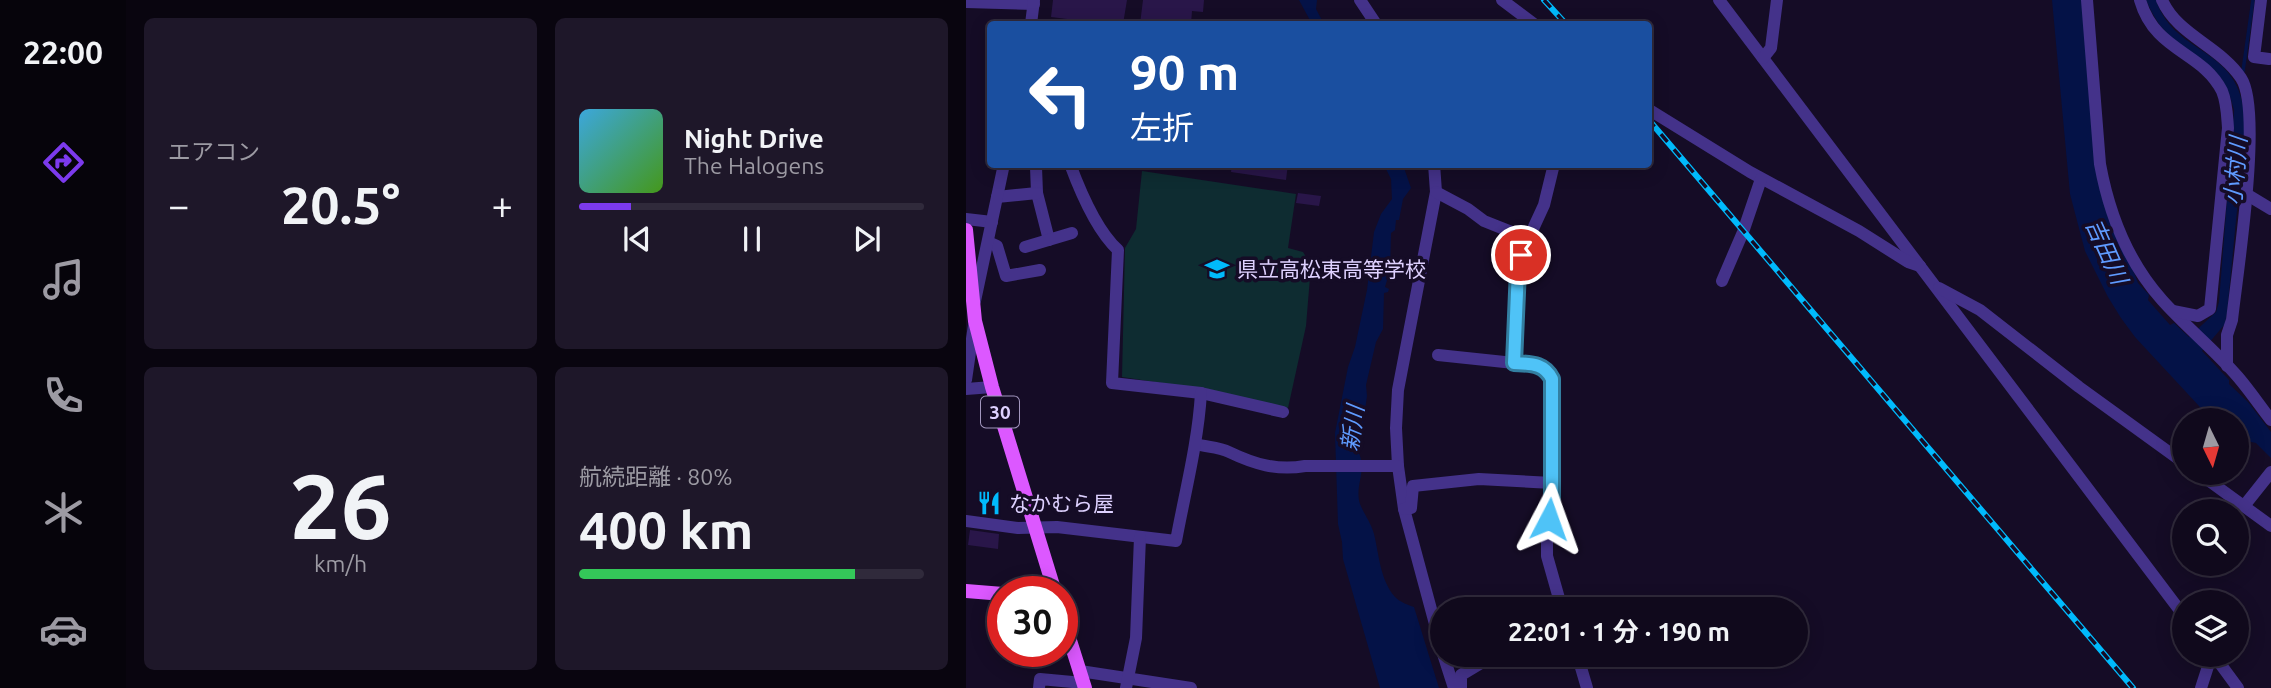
<!DOCTYPE html>
<html lang="ja">
<head>
<meta charset="utf-8">
<style>
	body { margin:0; font-family:Ubuntu,"Noto Sans JP",sans-serif; background:#1e1729; color:#f1f3f6; height:100vh; display:flex; flex-direction:column; font-size:26px; white-space:nowrap }
	* { box-sizing:border-box; margin:0 }
	p { font-size:23px; color:#9c9aa3 }
	.icon { flex:none; width:38px; height:38px; fill:none; stroke:currentColor; stroke-width:2; stroke-linecap:round; stroke-linejoin:round }
	.map { position:relative; flex:1; overflow:hidden }
	.sheet { display:flex; flex-direction:column; gap:18px; padding:18px; background:#09050f; width:840px }
	.sheet>* { flex:none }
	.guide { position:absolute; left:21px; top:21px; width:665px; height:147px; border-radius:7px; box-shadow:0 4px 18px #0003,0 0 0 2px #302a3b; background:#1a4fa0; color:#fff; overflow:hidden }
	.needle { width:46px; rotate:175deg }
	.buttons { position:absolute; left:1206px; top:408px; display:grid; gap:14px }
	.buttons a { display:grid; place-items:center; width:77px; height:77px; border-radius:50%; background:#10091c; box-shadow:0 4px 18px #0003,0 0 0 2px #302a3b; font-size:35px }
	.speed { position:absolute; left:21px; top:576px; display:flex; gap:14px; font-size:35px; font-weight:700; text-align:center }
	.speed>* { display:grid; place-content:center; width:91px; height:91px; border-radius:50%; background:#10091c; box-shadow:0 4px 18px #0003,0 0 0 2px #302a3b; line-height:1 }
	.speed .limit { border:10px solid #d22; background:#fff; color:#111 }
	.pin { position:absolute; display:grid; place-items:center; width:60px; height:60px; color:#fff; margin:-30px; border:4px solid #fff; border-radius:50%; box-shadow:0 2px 7px #0007 }
	.me { position:absolute; width:77px; margin:-38px; rotate:4deg; stroke-linejoin:round; filter:drop-shadow(0 0 5px #0008) }
	.turn { display:flex; align-items:center; gap:24px; height:147px; padding:0 28px; font-size:32px }
	.turn .icon { width:91px; height:91px; stroke-width:2.5 }
	.turn b { display:block; font-size:49px; line-height:60px }
	.big { font-size:52px; font-weight:700; line-height:1.1 }
	.sheet .card { flex:1; display:flex; flex-direction:column; justify-content:center; gap:10px; min-width:0; padding:0 24px; border-radius:10px; background:#1e1729 }
	.sheet .dial { align-items:center; gap:0 }
	.dial b { font-size:91px; line-height:1 }
	.song { display:flex; align-items:center; gap:21px }
	.cover { width:84px; height:84px; border-radius:10px; background:linear-gradient(135deg,hsl(200 70% 55%),hsl(100 70% 35%)) }
	.played { height:7px; border-radius:4px; background:linear-gradient(90deg,#7c3aed 15%,#302a3b 15%) }
	.keys { display:flex; justify-content:space-around; direction:ltr }
	.heat { display:flex; justify-content:space-between; align-items:center; font-size:38px; direction:ltr }
	.charge { height:10px; border-radius:5px; background:linear-gradient(90deg,#34c759 80%,#302a3b 0) }
	.sheet .tiles { flex:1; display:grid; gap:18px; grid-template-columns:repeat(2,1fr) }
	.trip { position:absolute; left:464px; top:597px; width:378px; height:70px; border-radius:35px; background:#10091c; box-shadow:0 4px 18px #0003,0 0 0 2px #302a3b; font-weight:700; line-height:70px; text-align:center }
	main { display:flex; flex:1; min-height:0 }
	.menu { display:flex; flex-direction:column; width:126px; justify-content:space-around; align-items:center; background:#06040b; color:#9c9aa3 }
	.menu .icon { width:49px; height:49px }
	.menu .current { color:#7c3aed }
	.menu b { font-size:32px; color:#f1f3f6 }
	.map>svg:first-child { display:block }
</style>
</head>
<body>
<main>
<nav class="menu">
<b>22:00</b>
<svg class="icon current" aria-label="directions" viewBox="0 0 24 24"><path d="M12 3l9 9-9 9-9-9zM9 14v-3h6M13 9l2 2-2 2"/></svg>
<svg class="icon" aria-label="music" viewBox="0 0 24 24"><path d="M9 18V5l10-2v13"/><circle cx="6" cy="18" r="3"/><circle cx="16" cy="16" r="3"/></svg>
<svg class="icon" aria-label="phone" viewBox="0 0 24 24"><path d="M5 4h4l2 5-3 2q2 4 5 5l2-3 5 2v4C11 20 4 13 5 4z"/></svg>
<svg class="icon" aria-label="climate" viewBox="0 0 24 24"><path d="M12 3v18M4 7l16 10M4 17L20 7"/></svg>
<svg class="icon" aria-label="car" viewBox="0 0 24 24"><path d="M5 17H2v-5l4-1 3-4h7l3 4 3 1v5h-3M9 17h6M6 11h13"/><circle cx="7" cy="17" r="2"/><circle cx="17" cy="17" r="2"/></svg>
</nav>
<section class="sheet">
<div class="tiles">
<div class="card"><p>エアコン</p>
<div class="heat"><a>−</a><b class="big">20.5°</b><a>+</a></div>
</div>
<div class="card">
<div class="song"><i class="cover"></i><div><b>Night Drive</b><p>The Halogens</p></div></div>
<div class="played"></div>
<div class="keys"><svg class="icon" aria-label="previous" viewBox="0 0 24 24"><path d="M18 5L8 12l10 7zM5 5v14"/></svg><svg class="icon" aria-label="pause" viewBox="0 0 24 24"><path d="M8 5v14M16 5v14"/></svg><svg class="icon" aria-label="next" viewBox="0 0 24 24"><path d="M6 5l10 7-10 7zM19 5v14"/></svg></div>
</div>
<div class="card dial"><b>26</b><p>km/h</p></div>
<div class="card"><p>航続距離 · 80%</p><b class="big">400 km</b><div class="charge"></div></div>
</div>
</section>
<div class="map">
<svg width="1305" height="688" viewBox="0 0 1305 688">
	<rect width="100%" height="100%" fill="#150c26"/>
	<path fill="#0e2c31" d="M176,171l154,23 -8,54 15,4 8,13 -5,61 -18,82 -80,-18 -86,-13 3,-129 11,-19z"/>
	<g fill="#041247">
		<path d="M333,0h18l-1,9 8,15h-12z"/>
		<path d="M1086,0h30l14,170 42,113 11,12 -1,5 22,25 4,-2 15,14 27,-25 3,-10 15,-192c-10,-43 -29,-45 -60,-70 -13,-11 -21,-24 -28,-40h10c20,60 89,43 89,128l-18,185 -2,11 -23,27 27,29v4l19,18 23,30v26l-15,-15 -19,-4 -1,-19h-24l-77,-83 -14,-19 -13,-21 -23,-46 -15,-57z"/>
		<path d="M418,165h19l8,23 -8,11 -4,21h-3l-1,10 -4,3 -1,37 -5,17 4,2 -1,3 -4,1 -1,36 -7,13 -10,43 1,11 -6,41 1,6 -4,8c10,20 -4,34 2,53 4,10 11,19 14,30 5,20 6,46 21,63 5,5 13,8 19,10l25,81h-59l-37,-129 -1,-17 -4,-18 -3,-91 13,-66 7,-20 12,-57 7,-58 7,-18 11,-15 -1,-20z"/>
	</g>
	<g fill="none" stroke-linecap="round" stroke-linejoin="round">
		<path stroke="#041247" stroke-width="3.5" d="M1277,71l10,-71"/>
	</g>
	<g fill="#291649">
		<path d="M87,0h74l-4,24 -32,-2 -1,2h-24l1,-5 -16,-2z"/>
		<path d="M177,0h61l-1,12 -11,-1 -1,13h-51z"/>
		<path d="M266,164h56l-2,16 -55,-8z"/>
		<path d="M332,193l23,3 -2,10 -23,-3z"/>
		<path d="M4,530l29,4 -1,15 -30,-4z"/>
	</g>
	<g fill="none" stroke-linecap="round" stroke-linejoin="round">
		<g stroke="#44328a" stroke-width="12">
			<path d="M394,0l16,24"/>
			<path d="M536,0l32,24"/>
			<path d="M753,0l465,616"/>
			<path d="M1121,0l13,164c9,49 28,98 62,136 24,27 53,50 76,77 12,14 22,29 33,43"/>
			<path d="M1174,0c15,52 62,51 82,91 5,12 5,24 6,37l-18,181 -12,7 -25,-5"/>
			<path d="M1196,0c15,35 58,46 79,78 22,33 -4,196 -9,242l-5,15v31"/>
			<path d="M1295,0l-7,57 15,2"/>
			<path d="M0,2l68,2"/>
			<path d="M65,24l3,-24"/>
			<path d="M797,58l8,-10 6,-48"/>
			<path d="M682,109l102,63 109,59 49,31 12,4"/>
			<path d="M104,164c10,27 26,66 48,86l-6,133 89,10 82,19"/>
			<path d="M468,164l2,28 -38,198 -2,38 2,38 6,43 38,141"/>
			<path d="M588,164l-10,41 -23,50 -3,14 -5,71 1,23c17,1 30,0 38,16v118l-5,44v15l15,53"/>
			<path d="M70,167l1,26 12,47"/>
			<path d="M470,192l32,17 16,12 45,18"/>
			<path d="M1280,194l25,15"/>
			<path d="M31,197l40,-4"/>
			<path d="M0,219l26,3"/>
			<path d="M22,242l9,4 9,30 34,-6"/>
			<path d="M59,247l47,-14"/>
			<path d="M756,281l21,-49 18,-53"/>
			<path d="M973,288l41,22 99,77 105,76"/>
			<path d="M9,301l29,-137"/>
			<path d="M472,355l76,8"/>
			<path d="M0,380l8,-55"/>
			<path d="M0,389l26,-2"/>
			<path d="M230,444c10,3 23,3 33,8 25,12 48,19 76,14h93"/>
			<path d="M1231,472l74,54"/>
			<path d="M1278,506l27,-34"/>
			<path d="M438,509l7,-1 2,-22 66,-7 73,4"/>
			<path d="M0,521l52,7 39,-1 119,14c9,-49 22,-98 25,-148"/>
			<path d="M477,654l11,34"/>
			<path d="M611,654l10,34"/>
			<path d="M1247,654l25,34"/>
			<path d="M114,671l111,17"/>
			<path d="M73,688l1,-9 43,4"/>
			<path d="M160,688l10,-50 4,-101"/>
			<path d="M495,688v-13l35,-21"/>
			<path d="M1235,688l11,-34"/>
		</g>
		<g stroke="#dc58ff" stroke-width="14">
			<path d="M0,230l9,91 17,66 63,205"/>
			<path d="M0,591l37,3"/>
			<path d="M96,615l23,73"/>
		</g>
		<g stroke="#00bafc" stroke-width="6">
			<g id="rail">
				<path d="M578,0l22,24"/>
				<path d="M682,119l485,569"/>
			</g>
		</g>
		<use href="#rail" stroke="#150c26" stroke-width="3.5" stroke-dasharray="10" stroke-linecap="butt"/>
	</g>
	<g fill="none" stroke-linecap="round" stroke-linejoin="round">
		<g stroke="#337fa1" stroke-width="18">
			<path id="route" d="M555,255l-3,14 -4,94c17,1 30,0 38,16v118l-3,22"/>
		</g>
		<use href="#route" stroke="#4fc3f7" stroke-width="12"/>
	</g>
	<defs>
		<g id="school-bare" transform="scale(1.89)"><path d="M0-5L7-2L0 1L-7-2ZM-4 1L0 2.5L4 1V4Q0 6-4 4Z" fill="#00bafc" stroke="#150c26" stroke-width="2.5" paint-order="stroke"/></g>
		<g id="restaurant-bare" transform="scale(1.89)"><path d="M-5-6h1v4h1v-4h1v4h1v-4h1v5L-1.5 .5V6h-2V.5L-5-1ZM5-6V6H3V1.5H1.5Q1.5-4 5-6Z" fill="#00bafc" stroke="#150c26" stroke-width="2.5" paint-order="stroke"/></g>
	</defs>
	<g fill-rule="evenodd">
		<use href="#school-bare" x="251" y="269"/>
		<use href="#restaurant-bare" x="23" y="503"/>
	</g>
	<g text-anchor="middle" dominant-baseline="central" stroke-width="7" stroke-linejoin="round" paint-order="stroke">
		<rect fill="#150c26" stroke="#a296be" stroke-width="2" x="15" y="396.5" width="38" height="31" rx="5"/>
		<g font-size="19" font-weight="bold" fill="#ded1ff">
			<text x="34" y="412">30</text>
		</g>
		<g font-size="21" fill="#ded1ff" stroke="#150c26" text-anchor="start">
			<text x="271" y="269">県立高松東高等学校</text>
			<text x="43" y="503">なかむら屋</text>
		</g>
		<g font-size="23" font-style="italic" fill="#5f9bff" stroke="#150c26">
			<text transform="translate(1269 171) rotate(-85)">小村川</text>
			<text transform="translate(1141 251) rotate(66)">吉田川</text>
			<text transform="translate(386 428) rotate(-82)">新川</text>
		</g>
	</g>
</svg>
<div class="buttons">
<a><svg class="needle" viewBox="-14 -14 28 28"><path d="M0-13l5 13h-10z" fill="#e53935"/><path d="M0 13l5-13h-10z" fill="#9c9aa3"/></svg></a>
<a><svg class="icon" aria-label="search" viewBox="0 0 24 24"><circle cx="10" cy="10" r="6"/><path d="M15 15l6 6"/></svg></a>
<a><svg class="icon" aria-label="layers" viewBox="0 0 24 24"><path d="M12 4l9 5-9 5-9-5zM3 14l9 5 9-5"/></svg></a>
</div>
<div class="speed"><div class="limit">30</div></div>
<div class="pin" style="left:555px;top:255px;background:#d93025"><svg class="icon" aria-label="arrive" viewBox="0 0 24 24"><path d="M6 21V4h12l-3 4 3 4H6"/></svg></div>
<svg class="me" style="left:583px;top:519px" viewBox="-20 -20 40 40"><path d="M0-17L14 15 0 8-14 15z" fill="#4fc3f7" stroke="#fff" stroke-width="4"/></svg>
<div class="trip">22:01 · 1 分 · 190 m</div>
<div class="guide">
<div class="turn"><svg class="icon" aria-label="left" viewBox="0 0 24 24"><path d="M17 20v-9H6M10 6l-5 5 5 5"/></svg><div><b>90 m</b>左折</div></div>
</div>
</div>
</main>
</body>
</html>
